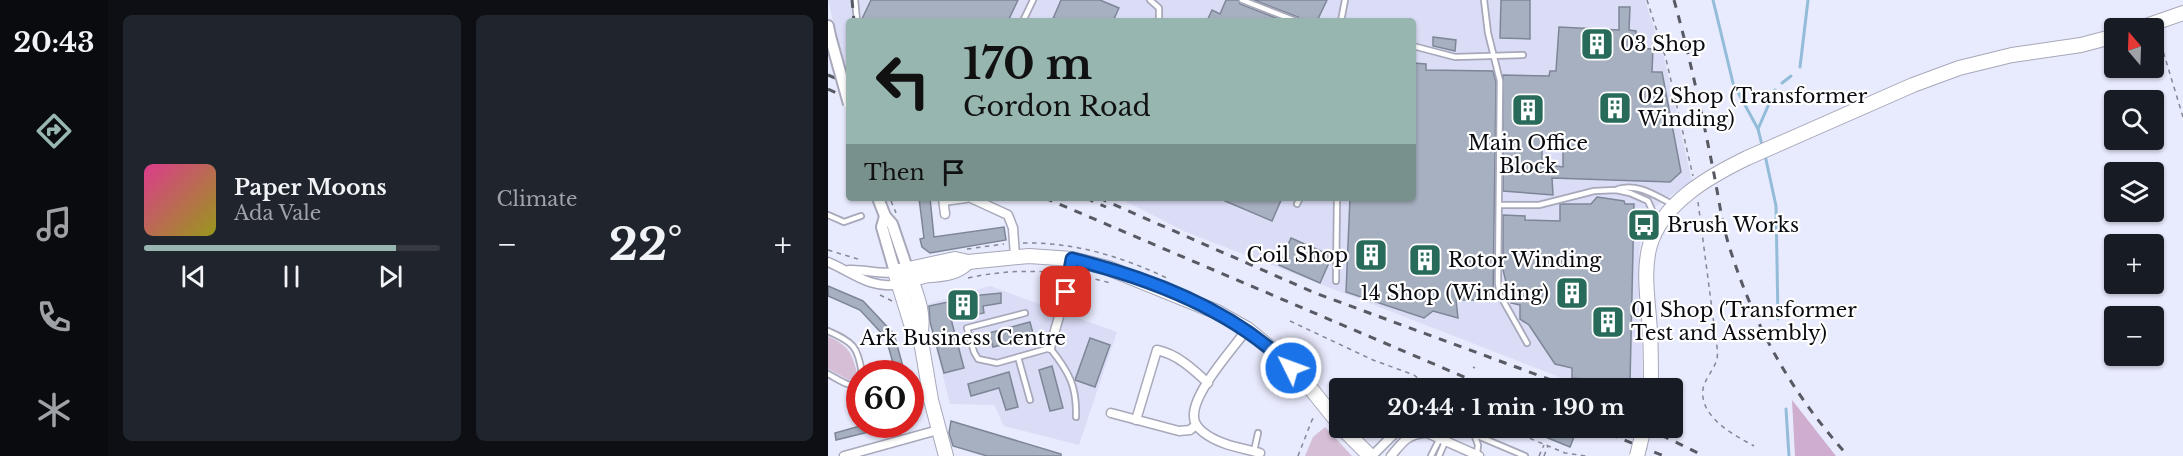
<!DOCTYPE html>
<html lang="en">
<head>
<meta charset="utf-8">
<style>
	body { margin:0; font-family:"Libre Baskerville",serif; background:#20242c; color:#f1f3f6; height:100vh; display:flex; flex-direction:column; font-size:22px; white-space:nowrap }
	* { box-sizing:border-box; margin:0 }
	p { font-size:20px; color:#9ea1a6 }
	.icon { flex:none; width:33px; height:33px; fill:none; stroke:currentColor; stroke-width:2; stroke-linecap:round; stroke-linejoin:round }
	.map { position:relative; flex:1; overflow:hidden }
	.side { display:flex; flex-direction:column; gap:15px; padding:15px; background:#0d0f14; width:720px }
	.side>* { flex:none }
	.guide { position:absolute; left:18px; top:18px; width:570px; height:183px; border-radius:6px; box-shadow:0 2px 4px #0004; background:#97b6b0; color:#111; overflow:hidden }
	.needle { width:39px; rotate:341deg }
	.fabs { position:absolute; left:1276px; top:18px; display:grid; gap:12px }
	.fabs a { display:grid; place-items:center; width:60px; height:60px; border-radius:6px; background:#171b24; box-shadow:0 2px 4px #0004; font-size:30px }
	.speed { position:absolute; left:18px; top:360px; display:flex; gap:12px; font-size:30px; font-weight:700; text-align:center }
	.speed>* { display:grid; place-content:center; width:78px; height:78px; border-radius:50%; background:#171b24; box-shadow:0 2px 4px #0004; line-height:1 }
	.speed .limit { border:9px solid #d22; background:#fff; color:#111 }
	.pin { position:absolute; display:grid; place-items:center; width:51px; height:51px; color:#fff; margin:-26px; border-radius:12px; box-shadow:0 3px 9px #0006 }
	.me { position:absolute; width:66px; margin:-33px; rotate:312deg; stroke-linejoin:round; filter:drop-shadow(0 0 4px #0008) }
	.turn { display:flex; align-items:center; gap:21px; height:126px; padding:0 18px; font-size:27px }
	.turn .icon { width:78px; height:78px; stroke-width:2.5 }
	.turn b { display:block; font-size:42px; line-height:51px }
	.then { display:flex; align-items:center; height:57px; padding:0 18px; background:#0003; gap:12px; font-size:22px }
	.big { font-size:45px; font-weight:700; line-height:1.1 }
	.side .tile { flex:1; display:flex; flex-direction:column; justify-content:center; gap:9px; min-width:0; padding:0 21px; border-radius:9px; background:#20242c }
	.song { display:flex; align-items:center; gap:18px }
	.cover { width:72px; height:72px; border-radius:9px; background:linear-gradient(135deg,hsl(330 70% 55%),hsl(60 70% 35%)) }
	.played { height:6px; border-radius:3px; background:linear-gradient(90deg,#97b6b0 85%,#363941 85%) }
	.keys { display:flex; justify-content:space-around; direction:ltr }
	.heat { display:flex; justify-content:space-between; align-items:center; font-size:33px; direction:ltr }
	.side .tiles { flex:1; display:grid; gap:15px; grid-template-columns:repeat(2,1fr) }
	.trip { position:absolute; left:501px; top:378px; width:354px; height:60px; border-radius:6px; background:#171b24; box-shadow:0 2px 4px #0004; font-weight:700; line-height:60px; text-align:center }
	main { display:flex; flex:1; min-height:0 }
	.menu { display:flex; flex-direction:column; width:108px; justify-content:space-around; align-items:center; background:#090b0e; color:#9ea1a6 }
	.menu .icon { width:42px; height:42px }
	.menu .on { color:#97b6b0 }
	.menu b { font-size:27px; color:#f1f3f6 }
	.map>svg:first-child { display:block }
</style>
</head>
<body>
<main>
<nav class="menu">
<b>20:43</b>
<svg class="icon on" aria-label="directions" viewBox="0 0 24 24"><path d="M12 3l9 9-9 9-9-9zM9 14v-3h6M13 9l2 2-2 2"/></svg>
<svg class="icon" aria-label="music" viewBox="0 0 24 24"><path d="M9 18V5l10-2v13"/><circle cx="6" cy="18" r="3"/><circle cx="16" cy="16" r="3"/></svg>
<svg class="icon" aria-label="phone" viewBox="0 0 24 24"><path d="M5 4h4l2 5-3 2q2 4 5 5l2-3 5 2v4C11 20 4 13 5 4z"/></svg>
<svg class="icon" aria-label="climate" viewBox="0 0 24 24"><path d="M12 3v18M4 7l16 10M4 17L20 7"/></svg>
</nav>
<section class="side">
<div class="tiles">
<div class="tile">
<div class="song"><i class="cover"></i><div><b>Paper Moons</b><p>Ada Vale</p></div></div>
<div class="played"></div>
<div class="keys"><svg class="icon" aria-label="previous" viewBox="0 0 24 24"><path d="M18 5L8 12l10 7zM5 5v14"/></svg><svg class="icon" aria-label="pause" viewBox="0 0 24 24"><path d="M8 5v14M16 5v14"/></svg><svg class="icon" aria-label="next" viewBox="0 0 24 24"><path d="M6 5l10 7-10 7zM19 5v14"/></svg></div>
</div>
<div class="tile"><p>Climate</p>
<div class="heat"><a>−</a><b class="big">22°</b><a>+</a></div>
</div>
</div>
</section>
<div class="map">
<svg width="1355" height="456" viewBox="0 0 1355 456">
	<rect width="100%" height="100%" fill="#e8eafd"/>
	<g fill="#dbddf7">
		<path d="M0,0h817l19,58 28,123 -43,30 -8,27 -2,14 4,136h-55l-402,-156 -67,-34h294v-177h-564v44l-6,-3z"/>
		<path d="M162,286l127,46 -38,113 -75,-19 -10,-21 -44,-1 -25,-99z"/>
	</g>
	<g fill="#d6bfd6">
		<path d="M0,336c21,11 23,15 29,37l-3,5 -5,2 -21,-11z"/>
		<path d="M497,427l27,29h-47l8,-19z"/>
	</g>
	<path fill="#cfadd0" d="M964,400l44,56h-41z"/>
	<g fill="none" stroke-linecap="round" stroke-linejoin="round">
		<g stroke="#93bcd9" stroke-width="3">
			<path d="M885,0l20,83 25,46"/>
			<path d="M972,67l8,-67"/>
			<path d="M954,83l9,-7"/>
			<path d="M934,145l-4,-16 17,-39"/>
			<path d="M937,155l11,51 2,113"/>
			<path d="M958,409l3,47"/>
		</g>
	</g>
	<g fill="#a7b0c1" stroke="#7d8696" stroke-width="1.5" fill-rule="evenodd">
		<path d="M43,0h147l-10,21h-147z"/>
		<path d="M233,0h39l19,8 -6,13h-61z"/>
		<path d="M398,0h12l2,4 44,17h-77l5,-11 8,4z"/>
		<path d="M426,0h73l-10,21h-17l-2,-4z"/>
		<path d="M673,0h29v39l-30,-1z"/>
		<path d="M791,7h11l-1,23 7,1v17l17,1 -1,23h10l19,100 -11,10 -118,-4 1,17 -50,-4v-116l46,1 1,-5h6l3,-44 60,3zM714,143l21,1v23l-21,-3z"/>
		<path d="M605,37l23,3 -1,11 -22,-5z"/>
		<path d="M585,63l13,1v6l67,1 3,11 -3,218h-37l2,18 -25,-7 -9,7 -78,-26 4,-94h63z"/>
		<path d="M769,197l27,4 1,3h9l-4,179 -58,-5v-10l-17,-4 -26,-39 -9,-6v-14l-9,-2 2,-13h-5l-5,-20v-55l22,1v4l35,1v-17h31z"/>
		<path d="M91,198h11l4,39 70,-10 2,13 -76,13 -8,-6 -2,-8 4,-1z"/>
		<path d="M390,198h64l-10,23z"/>
		<path d="M463,238l41,18 -12,27 -41,-18z"/>
		<path d="M0,286l35,15 31,33 11,40h-9l-10,-36 -26,-28 -32,-14z"/>
		<path d="M173,293v10l-18,3 1,7 -33,6 13,49 -20,5 -14,-51 -1,-16 52,-11z"/>
		<path d="M202,322l4,15 -41,10 -4,-14z"/>
		<path d="M262,338l20,7 -15,42 -20,-7z"/>
		<path d="M224,366l11,42 -13,3 -11,-41z"/>
		<path d="M181,372l9,35 -12,3 -7,-22 -28,8 -3,-12z"/>
		<path d="M123,421l110,33v2h-74l-34,-10 -4,-13z"/>
		<path d="M39,424h22v3l-53,13 -1,-7z"/>
		<path d="M685,428h38l23,9 -4,10 -32,-13 -2,3z"/>
	</g>
	<g fill="none" stroke-linecap="round" stroke-linejoin="round">
		<g stroke="#a7a8ba" stroke-width="8">
			<g id="service">
				<path d="M27,0l2,21"/>
				<path d="M322,0l9,8v13"/>
				<path d="M414,0l54,21"/>
				<path d="M656,0l4,33 12,48 -2,202 2,12 27,48"/>
				<path d="M195,21l10,-21"/>
				<path d="M513,21l4,-21"/>
				<path d="M585,46l42,11 68,-2"/>
				<path d="M790,189c20,-6 38,7 54,15"/>
				<path d="M469,204l3,-6"/>
				<path d="M672,205h39l55,-14 22,-1 14,3 18,8 7,16v8"/>
				<path d="M0,215l16,7 17,-6"/>
				<path d="M508,281l1,-83"/>
				<path d="M197,313l-58,15 7,24 4,7 19,4 53,-15c19,24 27,38 26,69"/>
				<path d="M0,331c25,11 30,15 34,43"/>
				<path d="M190,357l12,43"/>
				<path d="M0,374c10,5 21,14 32,11"/>
				<path d="M519,388c11,-9 22,-4 33,0"/>
				<path d="M631,428l66,28"/>
				<path d="M646,434l4,11 -1,9"/>
				<path d="M426,451l4,-18"/>
				<path d="M603,456l8,-16"/>
				<path d="M611,456l6,-14"/>
			</g>
		</g>
		<g stroke="#a7a8ba" stroke-width="11">
			<g id="minor">
				<path d="M115,198l2,16"/>
				<path d="M143,198l37,17 5,13 2,28"/>
				<path d="M116,201l22,-3"/>
				<path d="M0,262c24,10 43,28 71,22"/>
				<path d="M21,270c16,-1 30,5 46,2"/>
				<path d="M419,329c-14,20 -55,64 -53,88 0,6 4,11 9,15 16,13 39,16 57,21"/>
				<path d="M222,348l16,-56 6,-33"/>
				<path d="M283,413l68,18 11,-1 6,-5"/>
				<path d="M308,420l21,-70c20,4 36,19 51,33"/>
				<path d="M588,428l63,28"/>
				<path d="M16,456l94,-26"/>
				<path d="M544,456l28,-28"/>
				<path d="M563,456c11,-13 15,-21 33,-23"/>
			</g>
		</g>
		<g stroke="#a7a8ba" stroke-width="14">
			<g id="tertiary">
				<path d="M0,26l2,10"/>
				<path d="M50,198l7,18 7,8 15,44"/>
				<path d="M57,216l-3,11 13,45"/>
			</g>
		</g>
		<g stroke="#a7a8ba" stroke-width="16">
			<g id="primary">
				<path d="M1312,28l43,-15"/>
				<path d="M79,268c7,21 19,45 13,67l11,65 15,56"/>
				<path d="M75,283c9,-3 19,-8 29,-8 14,-1 26,-3 36,-13"/>
				<path d="M92,335l-8,-8 -17,-55 60,-13 13,3 61,-6 43,3 36,9 109,44 30,17 33,27 23,23 37,46"/>
				<path d="M823,388c0,-18 0,-37 -1,-55 -1,-28 -8,-60 0,-88 13,-43 60,-69 97,-87l166,-73 46,-17 53,-13 69,-10 34,-9"/>
				<path d="M514,428l28,28"/>
			</g>
		</g>
		<g stroke="#858794" stroke-width="1.5" stroke-dasharray="4.5 4.5" stroke-linecap="butt">
			<path d="M819,0l19,59 27,117"/>
			<path d="M1328,36l7,15 20,66"/>
			<path d="M63,201l5,12"/>
			<path d="M870,202l18,138c1,6 2,14 1,19 -3,11 -12,19 -14,30 -4,28 31,46 51,57"/>
			<path d="M195,243c52,-1 100,14 146,36"/>
			<path d="M139,249l37,-5"/>
			<path d="M0,250l33,10"/>
			<path d="M250,275l33,8"/>
			<path d="M140,278c31,-7 61,-8 93,-5"/>
			<path d="M52,295l12,6"/>
			<path d="M462,321l83,39 41,15 7,6 3,7"/>
			<path d="M645,367l2,1"/>
			<path d="M636,388h2"/>
			<path d="M677,428l60,25 21,3"/>
			<path d="M667,436l4,-8"/>
			<path d="M470,456l14,-36 3,-4"/>
			<path d="M711,456l5,-11"/>
			<path d="M716,456l4,-10"/>
		</g>
		<use href="#service" stroke="#fff" stroke-width="4.5"/>
		<use href="#minor" stroke="#fff" stroke-width="8"/>
		<use href="#tertiary" stroke="#fff" stroke-width="10"/>
		<use href="#primary" stroke="#fff" stroke-width="14"/>
		<g stroke="#575963" stroke-width="3" stroke-dasharray="8 8" stroke-linecap="butt">
			<path d="M24,0l2,21"/>
			<path d="M846,0c15,54 27,109 38,164 6,28 9,57 18,85 26,81 61,143 118,207"/>
			<path d="M0,75l21,9"/>
			<path d="M0,89l21,10"/>
			<path d="M217,198l445,190"/>
			<path d="M258,198l20,9"/>
			<path d="M271,198l216,95 258,95"/>
			<path d="M767,428l69,28"/>
			<path d="M819,428l57,28"/>
		</g>
		<g stroke="#a7a8ba" stroke-width="14" stroke-linecap="butt">
			<path id="tertiary-bridge" d="M2,36l19,68"/>
		</g>
		<g stroke="#a7a8ba" stroke-width="16" stroke-linecap="butt">
			<path id="primary-bridge" d="M809,456l7,-28"/>
		</g>
		<use href="#tertiary-bridge" stroke="#fff" stroke-width="10"/>
		<use href="#primary-bridge" stroke="#fff" stroke-width="14"/>
	</g>
	<g fill="none" stroke-linecap="round" stroke-linejoin="round">
		<g stroke="#114b97" stroke-width="15">
			<path id="route" d="M238,292l6,-33c77,19 163,52 219,109"/>
		</g>
		<use href="#route" stroke="#1a73e8" stroke-width="10"/>
	</g>
	<defs>
		<g id="building-square" transform="scale(1.725)"><rect x="-9" y="-9" width="18" height="18" rx="4" fill="#286b5b" stroke="#fff"/><path d="M-4-6H4V6H1V3H-1V6H-4ZM-2.5-4.3h1.7v1.8h-1.7ZM.8-4.3h1.7v1.8H.8ZM-2.5-1h1.7V.8h-1.7ZM.8-1h1.7V.8H.8Z" fill="#fff"/></g>
		<g id="bus-square" transform="scale(1.725)"><rect x="-9" y="-9" width="18" height="18" rx="4" fill="#286b5b" stroke="#fff"/><path d="M-5-6H5V4H4V6H2V4H-2V6H-4V4H-5ZM-3.5-4V0h7V-4ZM-3.5 1.2v1.5H-2V1.2ZM2 1.2v1.5H3.5V1.2Z" fill="#fff"/></g>
	</defs>
	<g fill-rule="evenodd">
		<use href="#building-square" x="769" y="44"/>
		<use href="#building-square" x="787" y="108"/>
		<use href="#building-square" x="700" y="110"/>
		<use href="#bus-square" x="816" y="225"/>
		<use href="#building-square" x="543" y="255"/>
		<use href="#building-square" x="597" y="260"/>
		<use href="#building-square" x="744" y="293"/>
		<use href="#building-square" x="135" y="305"/>
		<use href="#building-square" x="780" y="322"/>
	</g>
	<g text-anchor="middle" dominant-baseline="central" stroke-width="4.5" stroke-linejoin="round" paint-order="stroke">
		<g font-size="20" fill="#0a0b11" stroke="#fff" text-anchor="start">
			<text x="792" y="44">03 Shop</text>
			<text x="810" y="96">02 Shop (Transformer<tspan x="810" dy="23">Winding)</tspan></text>
			<text x="700" y="143" text-anchor="middle">Main Office<tspan x="700" dy="23">Block</tspan></text>
			<text x="839" y="225">Brush Works</text>
			<text x="520" y="255" text-anchor="end">Coil Shop</text>
			<text x="620" y="260">Rotor Winding</text>
			<text x="721" y="293" text-anchor="end">14 Shop (Winding)</text>
			<text x="803" y="310">01 Shop (Transformer<tspan x="803" dy="23">Test and Assembly)</tspan></text>
			<text x="135" y="338" text-anchor="middle">Ark Business Centre</text>
		</g>
	</g>
</svg>
<div class="fabs">
<a><svg class="needle" viewBox="-14 -14 28 28"><path d="M0-13l5 13h-10z" fill="#e53935"/><path d="M0 13l5-13h-10z" fill="#9ea1a6"/></svg></a>
<a><svg class="icon" aria-label="search" viewBox="0 0 24 24"><circle cx="10" cy="10" r="6"/><path d="M15 15l6 6"/></svg></a>
<a><svg class="icon" aria-label="layers" viewBox="0 0 24 24"><path d="M12 4l9 5-9 5-9-5zM3 14l9 5 9-5"/></svg></a>
<a>+</a>
<a>−</a>
</div>
<div class="speed"><div class="limit">60</div></div>
<div class="pin" style="left:238px;top:292px;background:#d93025"><svg class="icon" aria-label="arrive" viewBox="0 0 24 24"><path d="M6 21V4h12l-3 4 3 4H6"/></svg></div>
<svg class="me" style="left:463px;top:368px" viewBox="-20 -20 40 40"><circle r="17" fill="#1a73e8" stroke="#fff" stroke-width="3"/><path d="M0-11L8 9 0 5-8 9z" fill="#fff"/></svg>
<div class="trip">20:44 · 1 min · 190 m</div>
<div class="guide">
<div class="turn"><svg class="icon" aria-label="left" viewBox="0 0 24 24"><path d="M17 20v-9H6M10 6l-5 5 5 5"/></svg><div><b>170 m</b>Gordon Road</div></div>
<div class="then">Then<svg class="icon" aria-label="arrive" viewBox="0 0 24 24"><path d="M6 21V4h12l-3 4 3 4H6"/></svg></div>
</div>
</div>
</main>
</body>
</html>
